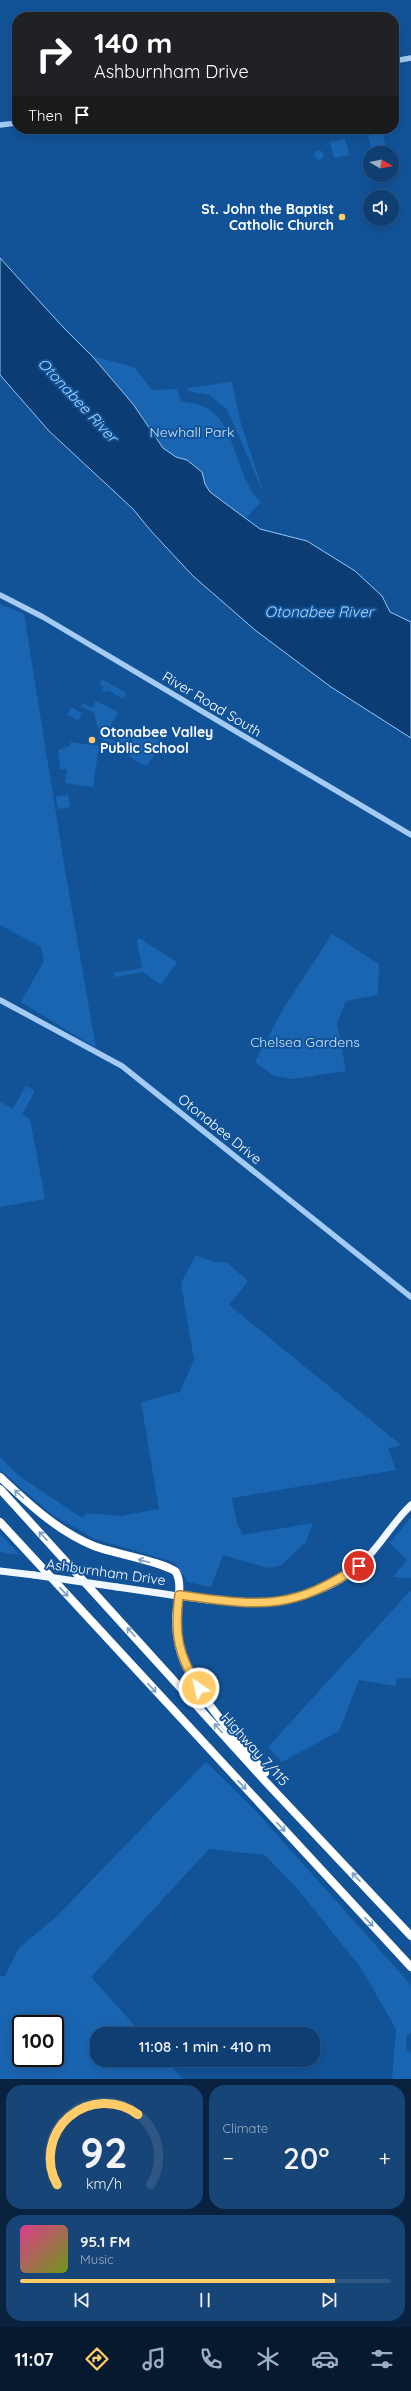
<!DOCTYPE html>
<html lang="en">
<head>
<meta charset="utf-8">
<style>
	body { margin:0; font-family:Quicksand,sans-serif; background:#174577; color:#f1f3f6; height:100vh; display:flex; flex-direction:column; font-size:15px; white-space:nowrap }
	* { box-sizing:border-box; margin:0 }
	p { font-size:13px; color:#9baec4 }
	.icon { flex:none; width:22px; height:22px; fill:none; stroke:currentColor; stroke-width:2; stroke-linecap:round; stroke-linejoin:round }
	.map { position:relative; height:2079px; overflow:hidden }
	.side { display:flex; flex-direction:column; gap:6px; padding:6px; background:#08223f; flex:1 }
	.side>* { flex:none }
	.top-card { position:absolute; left:12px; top:12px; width:387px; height:122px; border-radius:16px; box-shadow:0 4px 16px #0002,0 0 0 1px #2e5784; background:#202124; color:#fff; overflow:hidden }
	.needle { width:26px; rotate:99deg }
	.tools { position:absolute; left:363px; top:146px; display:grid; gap:8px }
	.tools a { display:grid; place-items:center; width:36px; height:36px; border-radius:50%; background:#0e3e72; box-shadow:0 4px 16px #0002,0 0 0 1px #2e5784; font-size:20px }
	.speed { position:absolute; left:12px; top:2015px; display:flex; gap:8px; font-size:20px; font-weight:700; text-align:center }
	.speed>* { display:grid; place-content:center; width:52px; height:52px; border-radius:50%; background:#0e3e72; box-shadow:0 4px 16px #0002,0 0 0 1px #2e5784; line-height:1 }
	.speed .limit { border:2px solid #111; border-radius:6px; background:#fff; color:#111 }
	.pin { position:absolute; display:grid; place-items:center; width:34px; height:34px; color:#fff; margin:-17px; border:2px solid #fff; border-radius:50%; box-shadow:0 1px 4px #0007 }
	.me { position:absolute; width:44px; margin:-22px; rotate:326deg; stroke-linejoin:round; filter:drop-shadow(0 0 3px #0008) }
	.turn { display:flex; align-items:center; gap:14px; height:84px; padding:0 16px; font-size:18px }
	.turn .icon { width:52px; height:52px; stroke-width:2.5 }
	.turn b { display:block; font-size:28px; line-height:34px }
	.then { display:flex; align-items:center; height:38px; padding:0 16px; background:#0003; gap:8px; font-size:15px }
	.big { font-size:30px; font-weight:600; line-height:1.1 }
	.side .card { flex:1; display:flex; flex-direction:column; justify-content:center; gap:6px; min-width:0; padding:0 14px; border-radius:16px; background:#174577 }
	.side .dial { align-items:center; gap:0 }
	.dial svg { height:104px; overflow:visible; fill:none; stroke:#2e5784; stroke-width:7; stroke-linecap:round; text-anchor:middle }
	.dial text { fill:#f1f3f6; stroke:none }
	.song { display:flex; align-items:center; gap:12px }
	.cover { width:48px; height:48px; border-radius:6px; background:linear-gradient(135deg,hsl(330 70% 55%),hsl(80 70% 35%)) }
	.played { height:4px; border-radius:2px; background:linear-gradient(90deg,#ffcc67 85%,#2e5784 85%) }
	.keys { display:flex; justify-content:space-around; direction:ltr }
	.heat { display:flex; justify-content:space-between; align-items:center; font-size:22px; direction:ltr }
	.side .tiles { flex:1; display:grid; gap:6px; grid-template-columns:1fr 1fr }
	.card:last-child { grid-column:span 2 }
	.trip { position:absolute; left:90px; top:2027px; width:230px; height:40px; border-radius:16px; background:#0e3e72; box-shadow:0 4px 16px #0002,0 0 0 1px #2e5784; font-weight:600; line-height:40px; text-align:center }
	.dock { display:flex; height:64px; justify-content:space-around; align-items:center; background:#06192e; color:#9baec4 }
	.dock .icon { width:28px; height:28px }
	.dock .selected { color:#ffcc67 }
	.dock b { font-size:18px; color:#f1f3f6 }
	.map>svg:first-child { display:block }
</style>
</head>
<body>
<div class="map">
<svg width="411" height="2079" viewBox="0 0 411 2079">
	<rect width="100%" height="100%" fill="#125398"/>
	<g fill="#1a65b2" fill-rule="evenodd">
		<path d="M383,133l3,16 -14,2 -4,-15z"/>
		<path d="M345,139l4,16 -15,3 -4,-16z"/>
		<circle cx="319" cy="155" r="4.5"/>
		<path d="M92,356l42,11 18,23 25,-1 4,12c8,2 17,2 24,6 32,15 30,73 56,95l-15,16 -36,-26 -5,-8 -3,-12 -15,-12 -11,-3 -13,-9 -30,-44z"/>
		<path d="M232,382l9,42 23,70 -37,-85 -18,-14 -21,-4 -1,-3z"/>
		<path d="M0,604l24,10 41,256 31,178 -75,-46 23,-41 -3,-14 -41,-22z"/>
		<path d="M102,679l24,14 -3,6 -15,-9 -2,2 -4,-2 2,-3 -5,-3z"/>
		<path d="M96,701l22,11 -14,25 13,5 10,-16 8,5 -10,15 -5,2 -19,-9 -7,-26 -13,-7 2,-3 9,5z"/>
		<path d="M72,707l10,7 -4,6 -11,-5z"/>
		<path d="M140,728l22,14 -14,22 -5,1 -19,-12z"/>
		<path d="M71,742l28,4 -6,41 -28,-4 2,-14h-7l-2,-19 12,-4z"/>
		<path d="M68,795l2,12 -12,2 -2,-12z"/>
		<path d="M332,934l47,30 -1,31 -32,6 -9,22 9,48 -54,8 -18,-3 -19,-14 28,-53z"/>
		<path d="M139,938l38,24 -16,23 -18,-13 -28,5 -1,-4 28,-5 -5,-27z"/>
		<path d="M26,1086l9,5 -13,23 8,5 15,80 -45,8v-105l13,7z"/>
		<path d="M196,1255l17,7 14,1 21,18 -19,24 172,140 -13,3 8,22 -164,28 5,26 6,11 70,-12 -7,19 -26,24 -12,2 -45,-13 -12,32 -23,-5 -14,-20 -79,-23 -41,-23 -54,-46v-13l19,19 63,42 5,-5 34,3 38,-7 -18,-107 39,-10 14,-32 -13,-77z"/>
		<path d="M411,1517v61l-18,-1 14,-17 -17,-17z"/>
		<path d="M0,1534l20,21 -20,-3z"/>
		<path d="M411,1590v88h-14l-2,8 -36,-6 -20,51 -57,31 -14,-15z"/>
		<path d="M206,1762l48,47 157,176v47l-5,5 1,13 4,4v25h-19l4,-50 -35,-61 -65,-81 -31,-32 -56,-6 -118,128 51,57h-45v26h69l17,19h-183v-103h5l14,-28 38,-32zM21,2024h34v34h-34z"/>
	</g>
	<path fill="#0b3d74" stroke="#96c7f6" d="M0,258l63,69 29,29 41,48 30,44 13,9 11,3 15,12 3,12 5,8 50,37 47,12 48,30 27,25 8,16 21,10v116l-80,-51 -76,-57 -62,-54 -42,-45 -18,-22 -84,-78 -49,-56z"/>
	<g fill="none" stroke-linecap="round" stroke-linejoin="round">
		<g stroke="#a4cbf3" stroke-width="5.5">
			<path d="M394,61l17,-3"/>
			<path d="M0,125l17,-2"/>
			<path d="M0,595l43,22 368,218"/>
			<path d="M0,1000l122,66 289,231"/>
		</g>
		<g stroke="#f1f7ff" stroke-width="7">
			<path d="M0,1571l34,4"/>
			<path d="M117,1587c79,10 177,38 243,-22 20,-18 32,-42 51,-60"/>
		</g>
		<g stroke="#fff" stroke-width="8">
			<path d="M0,1477c28,26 57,54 94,69 17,7 71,16 82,26 7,14 1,29 0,45 0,11 1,23 4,33 10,39 59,91 85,123"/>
			<path d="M0,1489l265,292 146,155"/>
			<path d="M0,1522l411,445"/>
		</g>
		<path stroke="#f1f7ff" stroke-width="7" d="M34,1575l83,12"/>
	</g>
	<defs><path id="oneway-shaft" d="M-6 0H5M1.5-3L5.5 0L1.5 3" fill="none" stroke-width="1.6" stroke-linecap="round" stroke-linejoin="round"/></defs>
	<g stroke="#7da0c6">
		<use href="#oneway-shaft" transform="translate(19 1494) rotate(-138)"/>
		<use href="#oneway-shaft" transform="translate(43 1536) rotate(-133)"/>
		<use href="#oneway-shaft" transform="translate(144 1561) rotate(-165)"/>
		<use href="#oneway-shaft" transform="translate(64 1592) rotate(47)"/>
		<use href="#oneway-shaft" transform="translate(131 1632) rotate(-132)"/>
		<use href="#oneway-shaft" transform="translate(152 1688) rotate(47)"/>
		<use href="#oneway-shaft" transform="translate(218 1728) rotate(-132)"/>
		<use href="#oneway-shaft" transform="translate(242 1785) rotate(47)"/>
		<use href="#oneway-shaft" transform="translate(281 1827) rotate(47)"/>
		<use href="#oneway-shaft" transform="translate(356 1877) rotate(-133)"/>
		<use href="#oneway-shaft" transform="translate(369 1922) rotate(47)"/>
	</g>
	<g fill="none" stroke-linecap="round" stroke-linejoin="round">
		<g stroke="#a68543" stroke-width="10">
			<path id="route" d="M199,1688c-21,-33 -25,-54 -20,-93 78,10 110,18 180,-29"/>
		</g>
		<use href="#route" stroke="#ffcc67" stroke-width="7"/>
	</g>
	<g fill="#ffcc67" stroke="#125398" stroke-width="1.5">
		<circle cx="342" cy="217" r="4"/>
		<circle cx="92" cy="740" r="4"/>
	</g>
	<g text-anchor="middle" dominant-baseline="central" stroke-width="4" stroke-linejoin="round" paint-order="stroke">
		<g font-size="14" font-weight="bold" fill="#fff" stroke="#125398" text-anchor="end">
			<text x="334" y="209">St. John the Baptist<tspan x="334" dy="16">Catholic Church</tspan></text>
			<text x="100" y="732" text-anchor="start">Otonabee Valley<tspan x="100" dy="16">Public School</tspan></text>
		</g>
		<g font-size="14" fill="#cce5fd" stroke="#125398">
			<text x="192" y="432">Newhall Park</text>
			<text x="305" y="1042">Chelsea Gardens</text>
		</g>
		<g font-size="14" fill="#fff" stroke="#125398">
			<text transform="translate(212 704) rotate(31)">River Road South</text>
			<text transform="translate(220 1129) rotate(39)">Otonabee Drive</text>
			<text transform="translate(106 1572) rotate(8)">Ashburnham Drive</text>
			<text transform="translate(255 1749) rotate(48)">Highway 7/115</text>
		</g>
		<g font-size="15" font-style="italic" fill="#b1d5fa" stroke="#125398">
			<text transform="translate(78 400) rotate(47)">Otonabee River</text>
			<text x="319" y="611">Otonabee River</text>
		</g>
	</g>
</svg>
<div class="tools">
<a><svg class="needle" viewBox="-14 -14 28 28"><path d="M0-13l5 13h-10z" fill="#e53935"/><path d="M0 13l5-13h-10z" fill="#9baec4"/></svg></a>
<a><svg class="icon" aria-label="sound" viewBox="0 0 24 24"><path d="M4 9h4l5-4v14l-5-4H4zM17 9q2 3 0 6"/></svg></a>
</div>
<div class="speed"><div class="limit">100</div></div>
<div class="pin" style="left:359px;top:1566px;background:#d93025"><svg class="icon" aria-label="arrive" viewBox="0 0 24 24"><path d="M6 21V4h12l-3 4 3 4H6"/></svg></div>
<svg class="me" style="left:199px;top:1688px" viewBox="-20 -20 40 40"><circle r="17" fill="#ffcc67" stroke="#fff" stroke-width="3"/><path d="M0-11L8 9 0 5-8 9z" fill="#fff"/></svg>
<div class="trip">11:08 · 1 min · 410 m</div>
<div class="top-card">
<div class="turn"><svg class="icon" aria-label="right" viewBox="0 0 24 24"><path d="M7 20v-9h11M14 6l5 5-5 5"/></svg><div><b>140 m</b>Ashburnham Drive</div></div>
<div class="then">Then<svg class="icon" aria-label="arrive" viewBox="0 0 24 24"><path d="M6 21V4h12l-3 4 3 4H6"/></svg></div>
</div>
</div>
<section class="side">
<div class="tiles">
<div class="card dial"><svg viewBox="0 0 100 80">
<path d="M14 69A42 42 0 1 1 86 69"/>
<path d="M14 69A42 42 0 0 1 76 15" stroke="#ffcc67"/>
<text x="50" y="56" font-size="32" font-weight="700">92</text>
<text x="50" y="72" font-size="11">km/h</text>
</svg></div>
<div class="card"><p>Climate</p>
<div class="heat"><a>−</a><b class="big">20°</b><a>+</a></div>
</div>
<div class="card">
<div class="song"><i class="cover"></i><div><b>95.1 FM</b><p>Music</p></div></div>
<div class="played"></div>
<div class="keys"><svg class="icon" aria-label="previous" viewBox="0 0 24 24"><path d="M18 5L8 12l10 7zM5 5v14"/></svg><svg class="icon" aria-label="pause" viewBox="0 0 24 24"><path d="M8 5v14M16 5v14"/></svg><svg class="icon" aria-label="next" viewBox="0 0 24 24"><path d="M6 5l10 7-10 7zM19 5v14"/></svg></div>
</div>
</div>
</section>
<nav class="dock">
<b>11:07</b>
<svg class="icon selected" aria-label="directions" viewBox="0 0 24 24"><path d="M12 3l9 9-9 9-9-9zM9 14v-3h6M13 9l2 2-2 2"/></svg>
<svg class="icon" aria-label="music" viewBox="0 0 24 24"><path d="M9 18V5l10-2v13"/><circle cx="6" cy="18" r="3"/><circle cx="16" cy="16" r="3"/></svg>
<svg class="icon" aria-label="phone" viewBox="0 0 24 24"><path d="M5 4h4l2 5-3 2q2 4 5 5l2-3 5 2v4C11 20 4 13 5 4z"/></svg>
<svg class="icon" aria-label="climate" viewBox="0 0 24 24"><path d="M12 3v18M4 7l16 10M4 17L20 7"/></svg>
<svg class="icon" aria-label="car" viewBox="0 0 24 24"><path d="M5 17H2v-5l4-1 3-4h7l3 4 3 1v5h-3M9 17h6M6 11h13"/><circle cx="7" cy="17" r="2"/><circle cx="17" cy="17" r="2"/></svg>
<svg class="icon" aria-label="filters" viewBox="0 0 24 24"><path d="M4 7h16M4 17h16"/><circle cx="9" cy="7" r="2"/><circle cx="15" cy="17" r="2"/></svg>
</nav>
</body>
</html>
